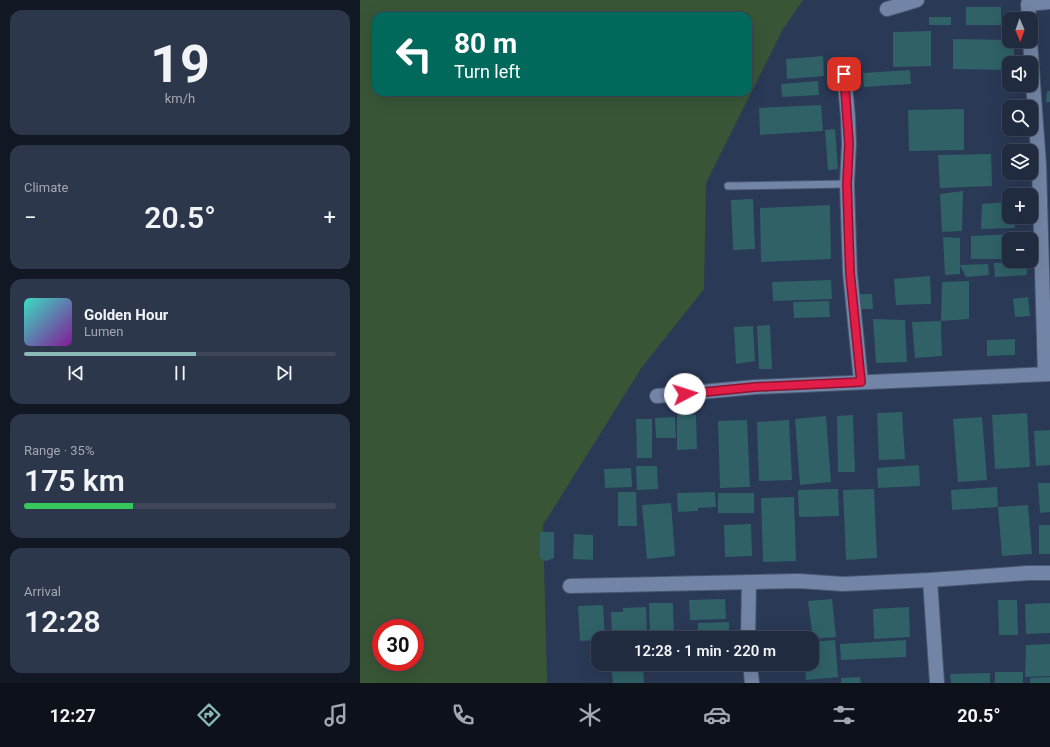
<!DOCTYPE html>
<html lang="en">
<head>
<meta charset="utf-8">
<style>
	body { margin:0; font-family:Roboto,sans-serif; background:#2d374b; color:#f1f3f6; height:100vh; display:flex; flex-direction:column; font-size:15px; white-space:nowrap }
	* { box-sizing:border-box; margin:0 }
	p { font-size:13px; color:#a2a7b1 }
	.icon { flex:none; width:22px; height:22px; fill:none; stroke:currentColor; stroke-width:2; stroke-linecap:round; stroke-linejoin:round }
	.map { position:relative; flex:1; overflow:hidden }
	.side { display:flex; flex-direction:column; gap:10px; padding:10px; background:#121823; width:360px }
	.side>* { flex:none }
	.top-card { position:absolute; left:12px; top:12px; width:380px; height:84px; border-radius:12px; box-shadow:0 4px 16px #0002,0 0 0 1px #3d4759; background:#00695c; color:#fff; overflow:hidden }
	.needle { width:26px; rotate:178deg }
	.controls { position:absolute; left:642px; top:12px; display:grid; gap:8px }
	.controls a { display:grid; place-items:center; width:36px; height:36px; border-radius:8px; background:#202b40; box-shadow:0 4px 16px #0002,0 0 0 1px #3d4759; font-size:20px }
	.speed { position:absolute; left:12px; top:619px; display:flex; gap:8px; font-size:20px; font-weight:700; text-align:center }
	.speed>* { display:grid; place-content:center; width:52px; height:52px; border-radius:50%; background:#202b40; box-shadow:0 4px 16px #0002,0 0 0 1px #3d4759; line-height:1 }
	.speed .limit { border:6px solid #d22; background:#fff; color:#111 }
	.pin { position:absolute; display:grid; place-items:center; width:34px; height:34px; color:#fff; margin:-17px; border-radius:8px; box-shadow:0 2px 6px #0006 }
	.me { position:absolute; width:44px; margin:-22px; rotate:85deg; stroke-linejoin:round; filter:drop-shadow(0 0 3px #0008) }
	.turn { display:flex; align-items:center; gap:14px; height:84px; padding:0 16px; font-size:18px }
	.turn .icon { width:52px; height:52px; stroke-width:2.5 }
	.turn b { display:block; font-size:28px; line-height:34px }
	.big { font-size:30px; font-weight:600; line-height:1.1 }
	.side .tile { flex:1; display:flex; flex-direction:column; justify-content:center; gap:6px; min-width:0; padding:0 14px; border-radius:12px; background:#2d374b }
	.side .dial { align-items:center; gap:0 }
	.dial b { font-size:52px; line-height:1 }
	.song { display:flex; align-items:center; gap:12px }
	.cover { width:48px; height:48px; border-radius:6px; background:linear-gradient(135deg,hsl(170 70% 55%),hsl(290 70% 35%)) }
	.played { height:4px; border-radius:2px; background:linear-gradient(90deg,#8bbbb9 55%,#3d4759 55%) }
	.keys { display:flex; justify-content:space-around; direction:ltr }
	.heat { display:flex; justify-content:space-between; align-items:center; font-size:22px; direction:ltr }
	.charge { height:6px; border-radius:3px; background:linear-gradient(90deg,#34c759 35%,#3d4759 0) }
	.trip { position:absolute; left:231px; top:631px; width:228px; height:40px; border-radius:12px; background:#202b40; box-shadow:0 4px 16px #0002,0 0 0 1px #3d4759; font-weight:600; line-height:40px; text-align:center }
	.dock { display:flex; height:64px; justify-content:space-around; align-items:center; background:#0d111a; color:#a2a7b1 }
	.dock .icon { width:28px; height:28px }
	.dock .selected { color:#8bbbb9 }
	.dock b { font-size:18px; color:#f1f3f6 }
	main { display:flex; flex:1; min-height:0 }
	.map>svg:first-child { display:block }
</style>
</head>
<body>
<main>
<section class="side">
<div class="tile dial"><b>19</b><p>km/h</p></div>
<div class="tile"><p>Climate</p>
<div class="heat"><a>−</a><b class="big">20.5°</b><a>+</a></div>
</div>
<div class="tile">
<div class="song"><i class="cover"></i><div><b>Golden Hour</b><p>Lumen</p></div></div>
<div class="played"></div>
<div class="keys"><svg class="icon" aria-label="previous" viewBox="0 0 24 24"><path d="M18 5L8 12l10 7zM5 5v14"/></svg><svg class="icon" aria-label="pause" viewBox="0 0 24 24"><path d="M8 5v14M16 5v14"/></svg><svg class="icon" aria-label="next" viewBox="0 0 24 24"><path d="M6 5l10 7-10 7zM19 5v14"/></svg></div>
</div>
<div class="tile"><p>Range · 35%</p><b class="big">175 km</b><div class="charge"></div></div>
<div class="tile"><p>Arrival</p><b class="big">12:28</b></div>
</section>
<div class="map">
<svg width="690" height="683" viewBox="0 0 690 683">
	<rect width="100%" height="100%" fill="#2a3956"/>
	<path fill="#385636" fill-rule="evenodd" d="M0,0h443l-20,29 -77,154 -2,106 -62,78 -99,158 4,158h-187zM16,16h372v76h-372zM21,628h34v34h-34z"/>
	<g fill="#2f6166">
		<rect x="606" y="7" width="35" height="18"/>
		<rect x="569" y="17" width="22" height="8"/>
		<path d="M571,31v35l-38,1v-35z"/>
		<path d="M593,39l56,1v1h5v22h-5v7l-56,-1z"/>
		<path d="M463,56l1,20 -37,3 -1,-20z"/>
		<path d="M550,70l1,14 -47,3 -1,-14z"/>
		<path d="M458,81l1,14 -37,2 -1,-13z"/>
		<path d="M687,91h3v11h-4z"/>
		<path d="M461,105l2,26 -63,4 -1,-27z"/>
		<path d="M604,109v41l-55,1 -1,-41z"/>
		<path d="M475,129l3,40 -10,1 -3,-40z"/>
		<path d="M631,154l1,32 -52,2 -2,-33z"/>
		<path d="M603,191l-1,40 -20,1 -2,-38z"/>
		<path d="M393,199l2,50 -22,1 -2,-50z"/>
		<path d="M649,202v15h6v11l-34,1 1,-25z"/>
		<path d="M470,205l1,54 -70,3 -1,-54z"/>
		<path d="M656,234v5h-7v20h-38v-23z"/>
		<path d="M583,237l17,1v27l28,-1 1,11 -23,2 -6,-12v9l-15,1z"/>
		<path d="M667,262v13l-32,2 -1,-14z"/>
		<path d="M570,276l1,28 -35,1 -2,-26z"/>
		<path d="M471,280l1,19 -59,2 -1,-19z"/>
		<path d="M609,281v38l-28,2 1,-39z"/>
		<path d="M497,294h15l1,15h-15z"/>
		<path d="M668,297l2,19 -15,1 -2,-18z"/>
		<path d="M469,301l1,16 -36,1 -1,-16z"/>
		<path d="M513,319l32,1 2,42 -31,1z"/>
		<path d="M581,321l1,35 -27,2 -3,-36z"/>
		<path d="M410,325l2,44h-13l-2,-43z"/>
		<path d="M393,326l2,35 -19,3 -2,-37z"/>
		<path d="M655,339v16l-28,1v-16z"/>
		<path d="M542,412l3,47 -26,1 -2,-47z"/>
		<path d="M667,413l3,54 -35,2 -3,-54z"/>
		<path d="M317,415h19l1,34 -20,1z"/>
		<path d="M493,415l2,57h-17l-1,-56z"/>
		<path d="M466,416l5,66 -31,3 -5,-66z"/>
		<path d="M315,417l1,21h-20l-1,-20z"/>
		<path d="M622,417l5,63 -29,2 -5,-63z"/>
		<path d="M276,419h16v39h-15z"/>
		<path d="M387,420l3,67 -30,1 -2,-67z"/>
		<path d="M429,420l3,60 -33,1 -2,-59z"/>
		<path d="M690,430v35l-14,1 -2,-35z"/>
		<path d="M559,465l1,21 -42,2 -1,-20z"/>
		<path d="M276,466h21l1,23 -21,1z"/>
		<path d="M271,468l1,19 -27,1 -1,-19z"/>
		<path d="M678,483h12v29l-10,1z"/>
		<path d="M637,487l1,20 -46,3 -1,-20z"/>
		<path d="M478,489l1,27 -40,1 -1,-27z"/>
		<path d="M514,489l3,69 -31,2 -3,-70z"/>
		<path d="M258,492h18l1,34h-19z"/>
		<path d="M355,492l1,15 -18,1v3l-20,1 -1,-19z"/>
		<rect x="358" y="493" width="36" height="20"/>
		<path d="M434,497l2,64 -33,1 -2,-64z"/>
		<path d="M311,503l4,53 -28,3 -5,-54z"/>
		<path d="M668,505l4,49 -30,2 -4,-49z"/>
		<path d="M391,524l1,32 -27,1 -1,-32z"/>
		<rect x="679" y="525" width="11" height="29"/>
		<path d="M180,532h14v26l-8,3 -6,-3z"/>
		<path d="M214,534l19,1v25l-20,-1z"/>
		<path d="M365,599l1,20 -36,1 -1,-20z"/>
		<path d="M472,599l4,38 -23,2 -5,-38z"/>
		<path d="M638,600h19l1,35h-19z"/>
		<path d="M289,603h24l1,35h-24z"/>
		<path d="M690,603v30l-24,1 -1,-30z"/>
		<path d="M243,605l2,33h-7v2l-18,1 -2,-35z"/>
		<path d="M286,607l1,29 -35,1 -1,-25h12v-4z"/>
		<path d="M549,607l1,30 -36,2 -1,-30z"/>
		<path d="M369,622v14h-31v-13z"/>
		<path d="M475,640l3,37 -32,3 -1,-16h7v-22z"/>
		<path d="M546,640v17l-65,3 -1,-16z"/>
		<path d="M690,644v32l-25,1 1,-32z"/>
		<path d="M251,664h32l1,19h-31z"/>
		<rect x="635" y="672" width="28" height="11"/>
		<path d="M630,673v10h-39l-1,-9z"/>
		<path d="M500,677l1,6h-20v-5z"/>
		<path d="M690,677v6h-20v-5z"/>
	</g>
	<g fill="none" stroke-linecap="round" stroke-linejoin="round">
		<g stroke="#49566f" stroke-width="9">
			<path id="service" d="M368,186l119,-2"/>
		</g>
		<g stroke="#49566f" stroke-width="16">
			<g id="minor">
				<path d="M527,9l30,-9"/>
				<path d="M669,19l-1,-15 22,-2"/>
				<path d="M670,41l9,124 6,209"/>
				<path d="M484,74l4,43 1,27 -2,40 3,89 11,109"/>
				<path d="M297,396l98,-9 295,-13"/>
				<path d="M570,580l7,103"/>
				<path d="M210,586l229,-5 44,3 87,-4 98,-7h22"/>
				<path d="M388,638l1,-56"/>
				<path d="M390,664l2,19"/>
			</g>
		</g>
		<use href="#service" stroke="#7385a6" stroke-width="7"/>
		<use href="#minor" stroke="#7385a6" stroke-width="14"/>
	</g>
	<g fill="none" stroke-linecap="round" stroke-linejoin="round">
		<g stroke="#92132f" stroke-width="10">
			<path id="route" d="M325,394l70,-7 106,-5 -11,-109 -3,-89 2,-40 -5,-70"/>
		</g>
		<use href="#route" stroke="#e11d48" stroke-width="7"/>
	</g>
</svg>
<div class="controls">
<a><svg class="needle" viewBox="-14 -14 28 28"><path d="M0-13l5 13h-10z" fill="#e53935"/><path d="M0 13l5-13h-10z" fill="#a2a7b1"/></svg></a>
<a><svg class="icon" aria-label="sound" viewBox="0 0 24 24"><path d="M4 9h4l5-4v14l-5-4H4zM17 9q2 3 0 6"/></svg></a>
<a><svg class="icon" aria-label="search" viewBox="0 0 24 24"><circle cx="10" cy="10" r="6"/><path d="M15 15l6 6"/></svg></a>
<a><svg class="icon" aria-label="layers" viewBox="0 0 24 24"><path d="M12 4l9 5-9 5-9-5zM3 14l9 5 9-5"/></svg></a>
<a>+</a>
<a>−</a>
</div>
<div class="speed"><div class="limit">30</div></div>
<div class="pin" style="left:484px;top:74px;background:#d93025"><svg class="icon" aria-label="arrive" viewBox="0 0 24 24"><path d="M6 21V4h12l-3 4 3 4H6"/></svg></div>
<svg class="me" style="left:325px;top:394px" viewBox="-20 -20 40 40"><circle r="19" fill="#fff"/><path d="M0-13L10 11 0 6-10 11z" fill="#e11d48"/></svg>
<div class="trip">12:28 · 1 min · 220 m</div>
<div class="top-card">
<div class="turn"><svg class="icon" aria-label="left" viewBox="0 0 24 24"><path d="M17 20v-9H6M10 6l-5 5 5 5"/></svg><div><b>80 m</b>Turn left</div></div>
</div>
</div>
</main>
<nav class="dock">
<b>12:27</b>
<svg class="icon selected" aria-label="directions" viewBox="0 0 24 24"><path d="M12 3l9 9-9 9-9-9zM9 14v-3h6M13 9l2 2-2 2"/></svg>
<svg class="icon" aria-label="music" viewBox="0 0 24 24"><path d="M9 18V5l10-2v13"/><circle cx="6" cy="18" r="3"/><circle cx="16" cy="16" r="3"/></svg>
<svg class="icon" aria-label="phone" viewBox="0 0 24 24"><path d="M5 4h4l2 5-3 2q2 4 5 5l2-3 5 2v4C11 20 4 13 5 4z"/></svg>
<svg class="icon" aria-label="climate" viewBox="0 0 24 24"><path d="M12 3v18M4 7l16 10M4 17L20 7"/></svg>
<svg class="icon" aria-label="car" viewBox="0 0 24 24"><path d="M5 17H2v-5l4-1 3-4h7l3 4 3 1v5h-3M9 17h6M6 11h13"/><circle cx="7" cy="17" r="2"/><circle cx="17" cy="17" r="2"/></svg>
<svg class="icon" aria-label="filters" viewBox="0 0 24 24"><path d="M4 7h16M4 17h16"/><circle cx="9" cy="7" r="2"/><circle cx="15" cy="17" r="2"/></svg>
<b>20.5°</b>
</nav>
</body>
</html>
